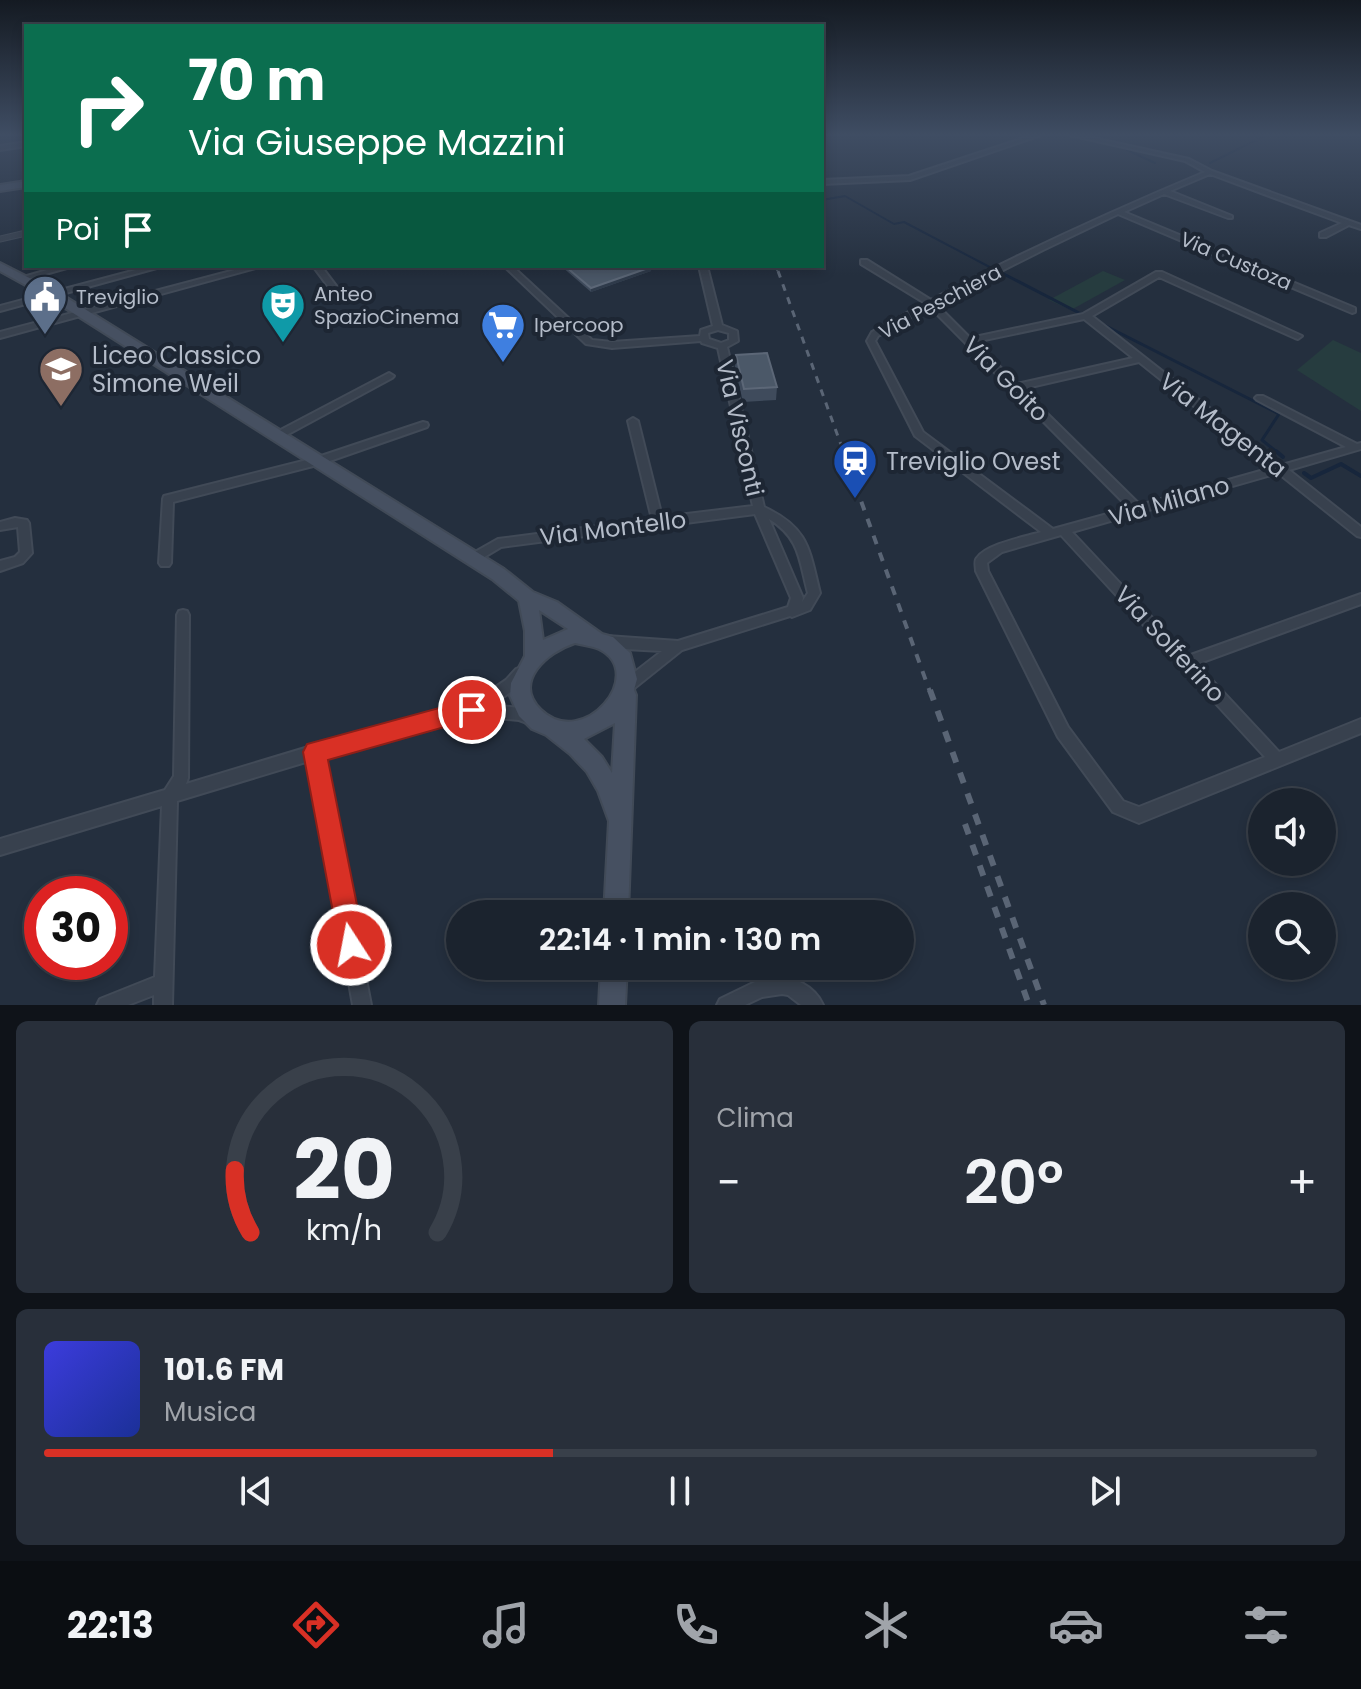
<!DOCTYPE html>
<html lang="it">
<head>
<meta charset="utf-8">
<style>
	body { margin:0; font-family:Poppins,sans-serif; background:#282f3a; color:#f1f3f6; height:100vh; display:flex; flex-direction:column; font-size:30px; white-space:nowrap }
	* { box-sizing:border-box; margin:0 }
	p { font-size:26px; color:#a0a4aa }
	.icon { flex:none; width:44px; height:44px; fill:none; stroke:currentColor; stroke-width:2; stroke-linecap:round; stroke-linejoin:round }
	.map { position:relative; height:1005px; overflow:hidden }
	.sheet { display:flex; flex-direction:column; gap:16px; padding:16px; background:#0f1319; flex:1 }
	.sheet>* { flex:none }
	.guide { position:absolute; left:24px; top:24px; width:800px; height:244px; border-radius:0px; box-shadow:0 4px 12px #0003,0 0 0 2px #39404a; background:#0b6e4f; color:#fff; overflow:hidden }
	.fabs { position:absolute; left:1248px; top:788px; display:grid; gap:16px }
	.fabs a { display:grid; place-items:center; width:88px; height:88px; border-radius:50%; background:#1b232e; box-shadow:0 4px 12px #0003,0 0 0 2px #39404a; font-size:40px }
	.speed { position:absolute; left:24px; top:876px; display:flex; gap:16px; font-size:40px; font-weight:700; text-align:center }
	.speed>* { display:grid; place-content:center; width:104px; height:104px; border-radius:50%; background:#1b232e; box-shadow:0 4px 12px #0003,0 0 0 2px #39404a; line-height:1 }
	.speed .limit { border:12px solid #d22; background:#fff; color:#111 }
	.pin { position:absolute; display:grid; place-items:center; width:68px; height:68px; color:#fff; margin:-34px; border:4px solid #fff; border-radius:50%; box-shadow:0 2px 8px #0007 }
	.me { position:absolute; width:88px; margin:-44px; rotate:349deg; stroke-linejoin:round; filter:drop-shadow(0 0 6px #0008) }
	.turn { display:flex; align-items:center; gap:28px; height:168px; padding:0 32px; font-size:36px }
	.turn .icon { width:104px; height:104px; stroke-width:2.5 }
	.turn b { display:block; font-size:56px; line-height:68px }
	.then { display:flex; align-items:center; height:76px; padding:0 32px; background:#0003; gap:16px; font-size:30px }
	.big { font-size:60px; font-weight:600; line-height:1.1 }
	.sheet .tile { flex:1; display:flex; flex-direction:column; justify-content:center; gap:12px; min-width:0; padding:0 28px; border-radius:12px; background:#282f3a }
	.sheet .dial { align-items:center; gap:0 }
	.dial svg { height:208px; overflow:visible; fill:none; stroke:#39404a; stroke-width:7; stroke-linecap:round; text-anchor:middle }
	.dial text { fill:#f1f3f6; stroke:none }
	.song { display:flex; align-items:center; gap:24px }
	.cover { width:96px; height:96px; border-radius:12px; background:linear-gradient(135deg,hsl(240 70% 55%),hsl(230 70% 35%)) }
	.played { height:8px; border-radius:4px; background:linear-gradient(90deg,#d93025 40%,#39404a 40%) }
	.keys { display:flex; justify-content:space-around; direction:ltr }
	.heat { display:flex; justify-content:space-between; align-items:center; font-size:44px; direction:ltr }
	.sheet .tiles { flex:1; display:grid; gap:16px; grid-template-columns:1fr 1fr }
	.tile:last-child { grid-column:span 2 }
	.trip { position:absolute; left:446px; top:900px; width:468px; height:80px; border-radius:40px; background:#1b232e; box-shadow:0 4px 12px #0003,0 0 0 2px #39404a; font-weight:600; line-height:80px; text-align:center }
	.dock { display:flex; height:128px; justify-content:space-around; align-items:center; background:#0b0e12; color:#a0a4aa }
	.dock .icon { width:56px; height:56px }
	.dock .active { color:#d93025 }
	.dock b { font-size:36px; color:#f1f3f6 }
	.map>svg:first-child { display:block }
</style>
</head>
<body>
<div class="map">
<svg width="1361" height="1005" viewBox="0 0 1361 1005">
	<rect width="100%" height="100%" fill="#242f3e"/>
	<g fill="#263c3f">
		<path d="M1103,271l22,9 -54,30 -22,-10z"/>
		<path d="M1333,340l28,13v58l-64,-41z"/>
	</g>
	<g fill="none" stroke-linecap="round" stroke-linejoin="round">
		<g stroke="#17263c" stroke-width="2">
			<path d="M1127,150l28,13"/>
			<path d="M1210,163l56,-28"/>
			<path d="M822,200l23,-4 49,28 10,-2 97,51"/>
		</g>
		<g stroke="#17263c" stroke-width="3">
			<path d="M998,271l87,45"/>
			<path d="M1100,323l179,91 -17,26 16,13"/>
		</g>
		<g stroke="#17263c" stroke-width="4">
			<path d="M1276,451l7,6"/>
			<path d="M1304,473l7,5 30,-14 20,12"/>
		</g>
		<g stroke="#414a57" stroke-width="7">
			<path id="pedestrian" d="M0,239l26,-6"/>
		</g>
		<g stroke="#414a57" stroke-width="4">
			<g id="minor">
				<path d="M1033,135h8l-131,45 -88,4v-4l87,-4z"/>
				<path d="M1070,135h10l109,24 23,12 149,54v4l-12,-4 -23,12h-6v-4l22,-10 -132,-49 -40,17 62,25v2h-4l-64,-24 -40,18 231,96v4l-3,1 -234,-99 -75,36 -107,54 34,34 113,-24 73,-42h6l140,64 -4,3 -3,-1 -136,-61 -67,39 190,149 64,-18 -89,-47 -2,-2 2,-2h6l94,48 4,-1v6l-72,21 72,57v10l-4,-1 -79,-63 -206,59 116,124 173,-62v10l-164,60 82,88 82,-33v14l-222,90 -26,-11 -55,-75 -82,-166c0,-4 -2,-10 1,-13 9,-14 48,-21 64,-26l-126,-96 -48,-95 5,-9 53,-29 -64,-39v-4h6l64,40c89,-47 181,-89 274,-128l-20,-11zM930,307l199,201 -76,21 -130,-97 -48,-91 3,-5zM1084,319l49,39 -116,26 -42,-42zM1139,362l132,106 -131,37 -118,-116zM1061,535l204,222 -126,50 -16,-6 -55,-74 -80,-156 -1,-8 15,-11z"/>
				<path d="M26,142v4l-26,4v-4z"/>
				<path d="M61,266h13l-50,14 -4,-2z"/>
				<path d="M151,266h13l-164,45v-5z"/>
				<path d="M250,266h13l-263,72v-6z"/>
				<path d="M313,266h8l25,33 -1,2h-6z"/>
				<path d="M504,266h8l80,74 20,2 88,-6 1,-6 12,-4 -14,-60h8l15,59 15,6 1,10 -11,6 37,160c45,21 45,42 56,86l-10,17 -18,7 -2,-1 -108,34 -50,40 -5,2 -5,-2 -2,-4 2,-4 40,-31 -55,-3 -5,-2 -1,-4 1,-4 5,-2 71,5 110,-34 3,-9 -36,-84 -254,33 -25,15h-8l-2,-3 2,-3 30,-17 154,-20 -24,-98 5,-3 5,3 24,96 91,-11 -35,-158 -16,-5 -1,-2 -89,7 -26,-4zM718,330l11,3v7l-8,3 -12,-4 -1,-6zM769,519c31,19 30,40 39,74l-6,9 1,-4z"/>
				<path d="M389,373l5,3 -2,2 -111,60h-8l-1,-2 1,-2z"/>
				<path d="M423,422l4,1 1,2 -1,2 -106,37 -148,38 -2,61 -2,3h-8l-2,-3 4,-64 1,-3 151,-38z"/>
				<path d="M15,518l12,2 2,3 3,30 -9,10 -23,8v-10l15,-4 5,-5 -2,-25 -18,3v-8z"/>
				<path d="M183,610l4,1 2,4 -1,163 -2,6 129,-39 154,-40 37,-25 10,-11 5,-2 5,2 2,4c-9,15 -23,23 -37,32l28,3 16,5 2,5 -2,5 -5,1 -11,-4 -47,-4 -149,41 48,248h-18l-44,-244 -132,40 -5,204h-18v-10l-26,10h-31l3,-6 55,-22 7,-171 -162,49v-16l165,-49 9,-14 3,-161 2,-4z"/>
				<path d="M772,976c20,-1 43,10 51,29h-22l-13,-10 -6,-1 -20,3 -17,8h-28l3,-6 35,-17z"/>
			</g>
		</g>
		<g stroke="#414a57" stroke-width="4">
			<g id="secondary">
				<path d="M26,181v6l-26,4v-6z"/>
				<path d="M0,263l59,30 445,276 29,23 24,10 45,32 11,3 17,16 7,26 -3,11 2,5 -8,219h-24l5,-93 -11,-30 -11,-19 -17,-18 -24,-19 -14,-6 -13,-13 -9,-20 1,-13 14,-27v-25l-6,-30 -27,-22 -441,-280 -51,-28zM539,610l29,19 -25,11zM575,643c8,2 17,3 24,6 49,24 -15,102 -58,61 -29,-28 6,-58 34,-67zM615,723l-3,50 -10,-16 -18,-18z"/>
				<path d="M601,966h26l-2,39h-26z"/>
			</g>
		</g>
		<use href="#pedestrian" stroke="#38414e" stroke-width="5"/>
		<use href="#minor" fill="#38414e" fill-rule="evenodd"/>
		<use href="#secondary" fill="#465061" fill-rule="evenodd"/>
		<path stroke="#5a6575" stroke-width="2" stroke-dasharray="5 5" stroke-linecap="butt" d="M776,266l2,7"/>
		<path stroke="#5a6575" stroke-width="3" stroke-dasharray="7 7" stroke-linecap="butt" d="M778,271l66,182"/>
		<path stroke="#5a6575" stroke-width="4" stroke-dasharray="9 9" stroke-linecap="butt" d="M843,451l87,241"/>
		<g stroke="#5a6575" stroke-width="6" stroke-dasharray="11 11" stroke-linecap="butt">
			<path d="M930,690l114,315"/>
			<path d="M965,824l64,181"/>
		</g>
	</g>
	<g fill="#3f4b5c">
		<path d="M561,266h89l1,5 -60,21z"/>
		<path d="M736,355l41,32 -1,13 -33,2 -8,-34z"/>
	</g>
	<path fill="#2f3b4b" d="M651,267v4l-60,21v-4z"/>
	<g fill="#4b5868" stroke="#5c6777" stroke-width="2">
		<path d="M565,266h85l1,1 -60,21z"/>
		<path d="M767,353l10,34 -33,2 -8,-34z"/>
	</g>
	<linearGradient id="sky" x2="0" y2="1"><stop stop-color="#141a22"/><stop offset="0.49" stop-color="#3f4d63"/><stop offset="1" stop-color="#3f4d63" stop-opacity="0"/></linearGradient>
	<rect width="1361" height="275" fill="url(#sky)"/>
	<path fill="#d93025" stroke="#8d1f18" stroke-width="2" d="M472,699l8,4 3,7 -3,7 -152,43 37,185 -4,10 -10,4 -10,-4 -38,-203 4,-8z"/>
	<defs>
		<g id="civic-pin" transform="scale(2.3)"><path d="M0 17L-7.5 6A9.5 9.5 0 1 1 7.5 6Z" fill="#5c6f8a" stroke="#1d2633"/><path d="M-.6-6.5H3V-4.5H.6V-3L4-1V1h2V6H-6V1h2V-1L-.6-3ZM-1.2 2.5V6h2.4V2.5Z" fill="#fff"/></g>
		<g id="theatre-pin" transform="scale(2.3)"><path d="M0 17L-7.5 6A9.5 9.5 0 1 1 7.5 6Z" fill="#0f9aa8" stroke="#1d2633"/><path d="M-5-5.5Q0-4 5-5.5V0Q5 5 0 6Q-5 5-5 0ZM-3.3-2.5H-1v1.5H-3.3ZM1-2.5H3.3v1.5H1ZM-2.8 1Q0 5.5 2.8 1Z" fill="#fff"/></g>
		<g id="supermarket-pin" transform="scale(2.3)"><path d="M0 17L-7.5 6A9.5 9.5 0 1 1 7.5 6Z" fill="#3f7fe0" stroke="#1d2633"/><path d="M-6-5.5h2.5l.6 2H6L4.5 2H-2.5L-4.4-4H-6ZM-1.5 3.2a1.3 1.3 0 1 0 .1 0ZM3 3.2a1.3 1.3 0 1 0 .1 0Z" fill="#fff"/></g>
		<g id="school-pin" transform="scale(2.3)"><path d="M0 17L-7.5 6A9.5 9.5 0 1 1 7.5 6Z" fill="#8d6e63" stroke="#1d2633"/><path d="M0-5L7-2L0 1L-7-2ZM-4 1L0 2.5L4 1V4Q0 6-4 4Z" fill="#fff"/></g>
		<g id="station-pin" transform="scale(2.3)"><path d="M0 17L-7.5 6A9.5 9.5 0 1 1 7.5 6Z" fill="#1a4fb4" stroke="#1d2633"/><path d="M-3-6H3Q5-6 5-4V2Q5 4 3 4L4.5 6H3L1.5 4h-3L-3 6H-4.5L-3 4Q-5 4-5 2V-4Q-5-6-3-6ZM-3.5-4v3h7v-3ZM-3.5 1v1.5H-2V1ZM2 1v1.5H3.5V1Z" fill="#fff"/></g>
	</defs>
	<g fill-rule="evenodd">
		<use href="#civic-pin" x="45" y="297"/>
		<use href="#theatre-pin" x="283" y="305"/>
		<use href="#supermarket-pin" x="503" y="325"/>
		<use href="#school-pin" x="61" y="369"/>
		<use href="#station-pin" x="855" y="461"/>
	</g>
	<g text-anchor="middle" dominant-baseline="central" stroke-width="8" stroke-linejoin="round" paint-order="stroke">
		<g font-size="20" fill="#b4bcc9" stroke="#1d2633">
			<text transform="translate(1236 261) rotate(23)">Via Custoza</text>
			<text transform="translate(940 302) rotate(-28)">Via Peschiera</text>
		</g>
		<g font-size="20" fill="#b4bcc9" stroke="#1d2633" text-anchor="start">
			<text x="314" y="294">Anteo<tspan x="314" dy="23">SpazioCinema</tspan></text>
			<text x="76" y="297">Treviglio</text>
			<text x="534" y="325">Ipercoop</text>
		</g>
		<g font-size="24" fill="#b4bcc9" stroke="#1d2633" text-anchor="start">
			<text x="92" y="355">Liceo Classico<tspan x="92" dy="28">Simone Weil</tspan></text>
			<text x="886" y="461">Treviglio Ovest</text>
		</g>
		<g font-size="24" fill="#b4bcc9" stroke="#1d2633">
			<text transform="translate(1006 379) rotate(45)">Via Goito</text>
			<text transform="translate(1223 425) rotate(38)">Via Magenta</text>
			<text transform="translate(740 428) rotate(77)">Via Visconti</text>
			<text transform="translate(1169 501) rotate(-16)">Via Milano</text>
			<text transform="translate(613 528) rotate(-7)">Via Montello</text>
			<text transform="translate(1170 644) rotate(47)">Via Solferino</text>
		</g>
	</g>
</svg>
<div class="fabs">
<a><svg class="icon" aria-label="sound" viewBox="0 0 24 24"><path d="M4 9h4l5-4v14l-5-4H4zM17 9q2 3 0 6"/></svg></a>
<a><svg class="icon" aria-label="search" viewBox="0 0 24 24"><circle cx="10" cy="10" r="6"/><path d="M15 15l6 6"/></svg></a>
</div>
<div class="speed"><div class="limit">30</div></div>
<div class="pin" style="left:472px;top:710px;background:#d93025"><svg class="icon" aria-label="arrive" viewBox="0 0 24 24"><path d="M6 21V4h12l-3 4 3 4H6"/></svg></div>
<svg class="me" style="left:351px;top:945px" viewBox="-20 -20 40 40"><circle r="17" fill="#d93025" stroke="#fff" stroke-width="3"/><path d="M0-11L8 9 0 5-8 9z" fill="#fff"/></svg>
<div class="trip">22:14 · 1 min · 130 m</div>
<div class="guide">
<div class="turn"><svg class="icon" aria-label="right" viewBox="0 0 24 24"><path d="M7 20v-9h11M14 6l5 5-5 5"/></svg><div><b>70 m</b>Via Giuseppe Mazzini</div></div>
<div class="then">Poi<svg class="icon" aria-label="arrive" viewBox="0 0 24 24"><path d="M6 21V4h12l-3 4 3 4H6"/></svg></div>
</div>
</div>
<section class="sheet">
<div class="tiles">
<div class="tile dial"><svg viewBox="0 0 100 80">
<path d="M14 69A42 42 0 1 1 86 69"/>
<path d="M14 69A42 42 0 0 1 8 45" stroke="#d93025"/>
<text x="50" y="56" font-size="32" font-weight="700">20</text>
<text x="50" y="72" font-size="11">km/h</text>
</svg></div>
<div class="tile"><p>Clima</p>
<div class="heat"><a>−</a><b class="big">20°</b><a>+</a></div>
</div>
<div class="tile">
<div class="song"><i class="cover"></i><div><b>101.6 FM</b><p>Musica</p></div></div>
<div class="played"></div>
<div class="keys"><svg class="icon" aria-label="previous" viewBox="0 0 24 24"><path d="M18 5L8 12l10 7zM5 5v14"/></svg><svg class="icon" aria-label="pause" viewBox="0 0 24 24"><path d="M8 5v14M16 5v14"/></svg><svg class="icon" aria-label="next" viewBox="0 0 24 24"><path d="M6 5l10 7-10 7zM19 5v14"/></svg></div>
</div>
</div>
</section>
<nav class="dock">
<b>22:13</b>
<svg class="icon active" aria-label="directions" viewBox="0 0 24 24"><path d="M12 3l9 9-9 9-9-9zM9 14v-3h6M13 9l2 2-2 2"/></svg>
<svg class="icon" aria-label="music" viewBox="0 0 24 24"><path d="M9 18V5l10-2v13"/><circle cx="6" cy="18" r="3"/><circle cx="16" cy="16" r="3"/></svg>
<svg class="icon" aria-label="phone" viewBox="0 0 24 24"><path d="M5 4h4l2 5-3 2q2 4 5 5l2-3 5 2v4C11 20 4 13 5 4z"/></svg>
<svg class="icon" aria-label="climate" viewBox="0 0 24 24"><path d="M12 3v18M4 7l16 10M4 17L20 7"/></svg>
<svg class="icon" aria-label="car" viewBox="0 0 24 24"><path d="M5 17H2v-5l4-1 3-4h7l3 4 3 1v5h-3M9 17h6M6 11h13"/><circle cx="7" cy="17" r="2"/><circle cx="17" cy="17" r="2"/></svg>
<svg class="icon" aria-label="filters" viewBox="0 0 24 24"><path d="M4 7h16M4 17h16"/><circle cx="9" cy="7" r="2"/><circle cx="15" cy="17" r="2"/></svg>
</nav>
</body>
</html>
